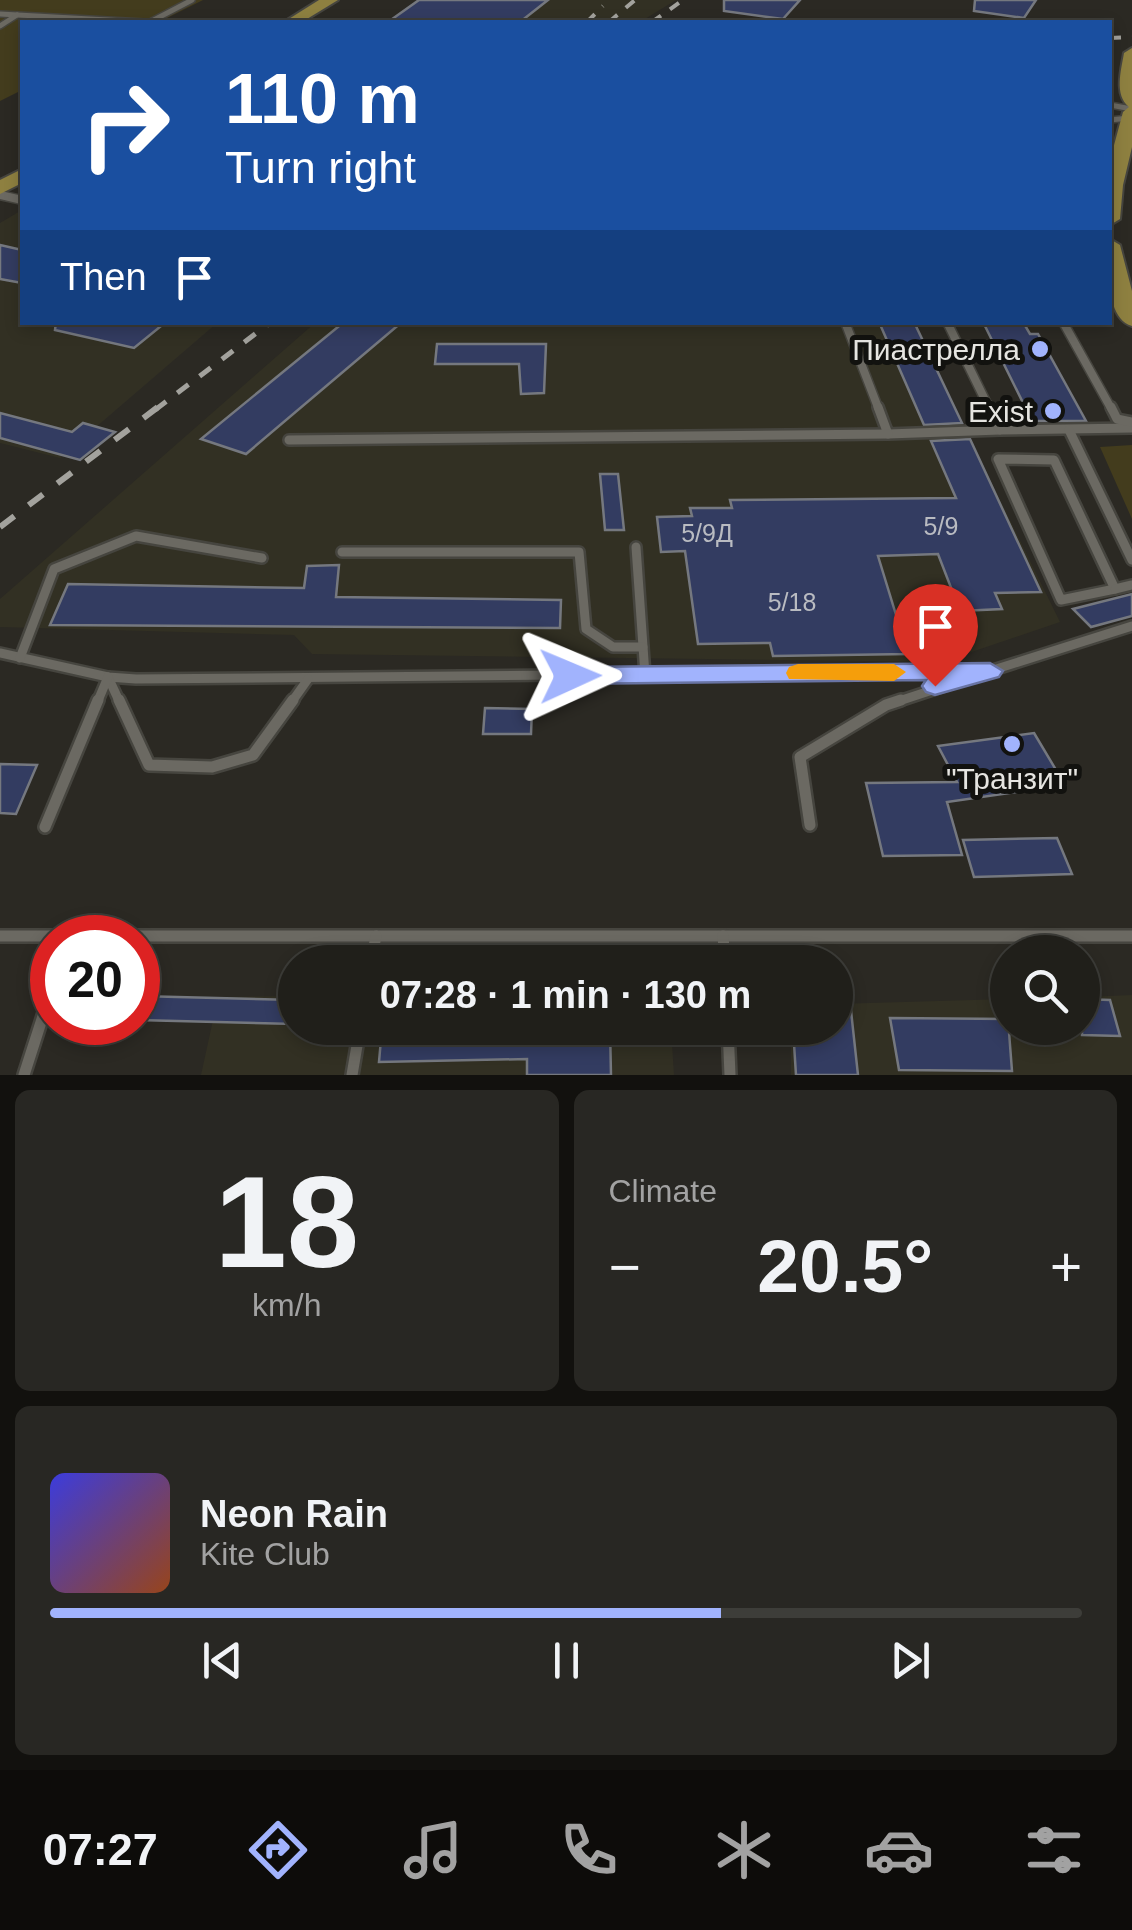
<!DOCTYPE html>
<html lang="en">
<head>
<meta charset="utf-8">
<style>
	body { margin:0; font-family:Arial,sans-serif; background:#282723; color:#f1f3f6; height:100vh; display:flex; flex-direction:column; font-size:38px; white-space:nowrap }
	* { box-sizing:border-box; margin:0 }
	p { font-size:32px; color:#a2a2a2 }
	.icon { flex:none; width:55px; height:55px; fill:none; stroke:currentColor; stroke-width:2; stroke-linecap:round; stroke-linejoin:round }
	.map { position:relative; height:1075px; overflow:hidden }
	.drawer { display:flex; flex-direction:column; gap:15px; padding:15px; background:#12110e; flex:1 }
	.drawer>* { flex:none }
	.banner { position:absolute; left:20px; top:20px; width:1092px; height:305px; border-radius:0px; box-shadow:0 5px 15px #0003,0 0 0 2px #3d3d39; background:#1a4fa0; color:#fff; overflow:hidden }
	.fabs { position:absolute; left:990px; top:935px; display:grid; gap:20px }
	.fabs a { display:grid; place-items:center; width:110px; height:110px; border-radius:50%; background:#201f1a; box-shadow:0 5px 15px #0003,0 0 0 2px #3d3d39; font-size:50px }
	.speed { position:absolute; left:30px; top:915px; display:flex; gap:20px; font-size:50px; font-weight:700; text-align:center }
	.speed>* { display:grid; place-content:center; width:130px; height:130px; border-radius:50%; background:#201f1a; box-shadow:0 5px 15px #0003,0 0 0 2px #3d3d39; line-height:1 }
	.speed .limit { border:15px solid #d22; background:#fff; color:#111 }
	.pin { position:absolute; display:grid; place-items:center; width:85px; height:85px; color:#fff; margin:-102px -42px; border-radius:50% 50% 50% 0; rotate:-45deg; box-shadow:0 0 10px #0007 }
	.pin .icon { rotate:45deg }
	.me { position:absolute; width:110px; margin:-55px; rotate:89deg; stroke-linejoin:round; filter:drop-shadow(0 0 8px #0008) }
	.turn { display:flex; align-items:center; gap:35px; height:210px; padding:0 40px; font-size:45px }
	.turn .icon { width:130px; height:130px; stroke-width:2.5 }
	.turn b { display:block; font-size:70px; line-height:85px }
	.then { display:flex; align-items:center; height:95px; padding:0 40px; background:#0003; gap:20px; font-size:38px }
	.big { font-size:75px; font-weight:600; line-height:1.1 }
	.drawer .widget { flex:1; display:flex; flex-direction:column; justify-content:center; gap:15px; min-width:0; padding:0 35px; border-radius:15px; background:#282723 }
	.drawer .dial { align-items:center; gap:0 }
	.dial b { font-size:130px; line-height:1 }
	.song { display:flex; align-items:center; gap:30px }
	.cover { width:120px; height:120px; border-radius:15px; background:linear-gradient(135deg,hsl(240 70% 55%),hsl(20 70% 35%)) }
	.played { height:10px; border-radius:5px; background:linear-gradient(90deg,#a1b3fd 65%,#3d3d39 65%) }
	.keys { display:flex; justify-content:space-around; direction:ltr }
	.heat { display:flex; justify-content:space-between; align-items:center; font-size:55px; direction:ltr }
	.drawer .tiles { flex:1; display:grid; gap:15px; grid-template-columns:1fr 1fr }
	.widget:last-child { grid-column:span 2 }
	.trip { position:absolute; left:278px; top:945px; width:575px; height:100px; border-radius:50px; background:#201f1a; box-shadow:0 5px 15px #0003,0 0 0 2px #3d3d39; font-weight:600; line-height:100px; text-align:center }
	.dock { display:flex; height:160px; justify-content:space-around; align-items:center; background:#0d0c0a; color:#a2a2a2 }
	.dock .icon { width:70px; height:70px }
	.dock .current { color:#a1b3fd }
	.dock b { font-size:45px; color:#f1f3f6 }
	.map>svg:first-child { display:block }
</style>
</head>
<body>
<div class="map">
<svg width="1132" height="1075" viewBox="0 0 1132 1075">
	<rect width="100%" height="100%" fill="#2b2923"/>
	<g fill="#323023">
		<path d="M419,0h257l-36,22h-252z"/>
		<path d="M22,210v112l195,1 -157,135 -60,-15v-220z"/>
		<path d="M316,322l597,1 147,299 -118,40 -630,-8 -18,-19 -294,-8v-28z"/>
		<path d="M1132,995v80h-341v-47h44v-24l172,-5 1,29h74l1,-31z"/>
		<path d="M295,996v32h376l3,47h-473l17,-78z"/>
	</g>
	<g fill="#433c1d">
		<path d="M0,0h203l-44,22h-137v68l-22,11z"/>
		<path d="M1132,445v74l-32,-72z"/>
	</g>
	<g fill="#333c61" stroke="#75787f" stroke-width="2.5">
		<path d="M419,0h129l-28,22h-132z"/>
		<path d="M724,0h76l-17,19 -59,-8z"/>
		<path d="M975,0h61l-12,18 -50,-7z"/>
		<path d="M0,245l22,5v33l-22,-4z"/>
		<path d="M56,322h110l-32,26 -79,-18z"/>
		<path d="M344,322h58l-156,132 -45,-15z"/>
		<path d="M879,322h35l48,101 -38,2z"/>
		<path d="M983,322h40l7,12h8l48,87h-54z"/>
		<path d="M437,344h109l-2,49 -23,1 -2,-30h-84z"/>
		<path d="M0,413l72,19 11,-9 32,9 -35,28 -80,-22z"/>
		<path d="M970,439l71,153 -46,1 7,16 -42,2 -22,-57 -60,2 30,98 -135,2 -3,-13 -72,1 -13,-93 -24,1 -4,-35 35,-1 -2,-8h42l-2,-8 226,-2 -25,-57z"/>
		<path d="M600,474h18l6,56h-19z"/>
		<path d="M339,565l-3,32 225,3 -1,28 -510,-3 18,-41 236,4 3,-22z"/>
		<path d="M1132,594v22l-41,11 -18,-18z"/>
		<path d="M485,708l47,1 -1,25h-48z"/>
		<path d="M1034,733l31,52 -118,17 15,53 -79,1 -17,-73 91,-1 -19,-36z"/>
		<path d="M0,764l37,1 -21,49 -16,-1z"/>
		<path d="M1057,838l15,36 -98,3 -11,-37z"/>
		<path d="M847,974l11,101h-62l-3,-47h42v-53z"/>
		<path d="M138,996l157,4v24l-157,-4z"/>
		<path d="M1082,999l28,1 10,36 -38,-1z"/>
		<path d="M890,1018l118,1 4,52 -113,-1z"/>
		<path d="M382,1028h228l1,47h-84v-16l-148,3z"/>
	</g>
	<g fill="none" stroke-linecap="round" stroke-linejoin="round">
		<g stroke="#46453f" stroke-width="8">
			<g id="service-far3">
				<path d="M0,14l144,8"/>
				<path d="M150,22l42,-22"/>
				<path d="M0,26l17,-11"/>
				<path d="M1110,105l22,4"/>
				<path d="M1110,120l19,-2"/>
			</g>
		</g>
		<g stroke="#46453f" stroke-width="11">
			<g id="service-far2">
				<path d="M0,195l22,5"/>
				<path d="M845,322l34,88"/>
				<path d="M947,322l43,88"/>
				<path d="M1063,322l49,88"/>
			</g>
		</g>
		<g stroke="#46453f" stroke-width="14">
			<g id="service-far1">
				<path d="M878,407l10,27 112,-4"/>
				<path d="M989,407l11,23 132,-2"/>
				<path d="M1111,407l6,12 15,3"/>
				<path d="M1069,430l63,130"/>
				<path d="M289,440l599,-6"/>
				<path d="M998,459l56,1 61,129 -54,11z"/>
				<path d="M636,547l9,128"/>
				<path d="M342,552h237l7,77 27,18h30"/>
				<path d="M1115,589l17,-4"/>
				<path d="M0,653l108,24 28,2 854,-8 142,-45"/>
				<path d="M20,658l34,-89 82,-33 126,22"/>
				<path d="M108,677l12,26"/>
				<path d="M97,703l11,-26"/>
				<path d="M291,703l17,-24"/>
				<path d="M893,703l85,-28"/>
			</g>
		</g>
		<g stroke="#46453f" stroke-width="16">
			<g id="service">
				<path d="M119,700l30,65 63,2 41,-12 40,-55"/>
				<path d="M810,825l-10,-68 86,-52 15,-5"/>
				<path d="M45,827l53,-127"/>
				<path d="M0,936h1132"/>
				<path d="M723,936l2,26"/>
				<path d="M371,962l5,-26"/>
				<path d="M728,1028l2,47"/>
				<path d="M24,1075l28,-87"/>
				<path d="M352,1075l8,-47"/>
			</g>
		</g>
		<g stroke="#46453f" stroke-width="4">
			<g id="primary">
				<path d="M319,0h19l-36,22h-18z"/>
				<path d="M1132,48v99l-9,38 -3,34 -10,6v-65l13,-48 6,-5c-15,-12 -8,-36 -5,-54z"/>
				<path d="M22,169v14l-22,11v-14z"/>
				<path d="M1110,239l10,6 12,46v35c-29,-9 -22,-63 -22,-87z"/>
			</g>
		</g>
		<use href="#service-far3" stroke="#6b6962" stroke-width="5"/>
		<use href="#service-far2" stroke="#6b6962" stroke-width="8"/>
		<use href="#service-far1" stroke="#6b6962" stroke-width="9"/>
		<use href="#service" stroke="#6b6962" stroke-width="11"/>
		<use href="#primary" fill="#8e8040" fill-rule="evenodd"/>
		<g stroke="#a3a29d" stroke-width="4" stroke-dasharray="11 11" stroke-linecap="butt">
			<path d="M587,22l16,-16"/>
			<path d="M609,22l26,-22"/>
			<path d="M652,22l31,-22"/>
			<path d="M1110,38l22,-1"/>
		</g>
		<path stroke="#a3a29d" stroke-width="5" stroke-dasharray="14 14" stroke-linecap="butt" d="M155,410l116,-88"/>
		<path stroke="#a3a29d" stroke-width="6" stroke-dasharray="18 18" stroke-linecap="butt" d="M0,527l158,-120"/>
	</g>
	<path fill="#a1b3fd" stroke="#6974a4" stroke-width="2.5" d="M990,663l13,8 -4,6 -64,18 -9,-3 -4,-6 4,-6 -356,4 -13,-8 13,-9z"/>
	<path fill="#f59e0b" d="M798,664h96l12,8 -12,9 -105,-2 -3,-6 3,-6z"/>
	<g fill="#a1b3fd" stroke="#12120f" stroke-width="4">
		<circle cx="1040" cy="349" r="10"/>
		<circle cx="1053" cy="411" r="10"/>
		<circle cx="1012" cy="744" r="10"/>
	</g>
	<g text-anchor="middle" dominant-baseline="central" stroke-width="10" stroke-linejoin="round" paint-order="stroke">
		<g font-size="25" fill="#b9bbc1">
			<text x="941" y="526">5/9</text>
			<text x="707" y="533">5/9Д</text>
			<text x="792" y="602">5/18</text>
		</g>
		<g font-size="30" fill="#e6e5e1" stroke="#12120f" text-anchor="end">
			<text x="1020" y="349">Пиастрелла</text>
			<text x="1033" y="411">Exist</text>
			<text x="1012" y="778" text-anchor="middle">"Транзит"</text>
		</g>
	</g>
</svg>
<div class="fabs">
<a><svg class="icon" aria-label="search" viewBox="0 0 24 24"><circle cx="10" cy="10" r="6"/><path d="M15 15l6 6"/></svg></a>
</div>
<div class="speed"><div class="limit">20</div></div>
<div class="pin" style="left:935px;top:686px;background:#d93025"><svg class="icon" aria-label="arrive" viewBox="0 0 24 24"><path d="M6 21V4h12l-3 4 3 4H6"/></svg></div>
<svg class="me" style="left:570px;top:676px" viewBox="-20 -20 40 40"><path d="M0-17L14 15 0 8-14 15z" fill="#a1b3fd" stroke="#fff" stroke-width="4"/></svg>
<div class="trip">07:28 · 1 min · 130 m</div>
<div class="banner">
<div class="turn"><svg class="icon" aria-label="right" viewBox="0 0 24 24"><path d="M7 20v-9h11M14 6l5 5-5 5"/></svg><div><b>110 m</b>Turn right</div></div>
<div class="then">Then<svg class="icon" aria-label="arrive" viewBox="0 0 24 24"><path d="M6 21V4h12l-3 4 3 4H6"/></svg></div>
</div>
</div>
<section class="drawer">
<div class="tiles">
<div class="widget dial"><b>18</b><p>km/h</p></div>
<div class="widget"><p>Climate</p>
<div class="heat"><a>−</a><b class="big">20.5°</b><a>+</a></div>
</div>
<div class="widget">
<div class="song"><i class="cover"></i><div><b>Neon Rain</b><p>Kite Club</p></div></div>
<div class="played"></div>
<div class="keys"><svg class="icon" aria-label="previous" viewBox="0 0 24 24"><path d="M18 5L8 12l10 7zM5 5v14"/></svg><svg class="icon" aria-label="pause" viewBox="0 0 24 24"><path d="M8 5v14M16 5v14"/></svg><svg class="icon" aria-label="next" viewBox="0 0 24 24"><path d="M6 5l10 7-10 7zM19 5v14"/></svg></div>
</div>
</div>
</section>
<nav class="dock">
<b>07:27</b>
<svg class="icon current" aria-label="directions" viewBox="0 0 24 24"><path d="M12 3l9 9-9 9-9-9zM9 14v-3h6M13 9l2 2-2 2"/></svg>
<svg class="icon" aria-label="music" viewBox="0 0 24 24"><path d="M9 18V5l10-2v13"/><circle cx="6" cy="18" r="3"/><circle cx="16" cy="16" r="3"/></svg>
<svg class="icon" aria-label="phone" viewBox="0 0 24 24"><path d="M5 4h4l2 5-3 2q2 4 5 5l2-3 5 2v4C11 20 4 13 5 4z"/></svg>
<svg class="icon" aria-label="climate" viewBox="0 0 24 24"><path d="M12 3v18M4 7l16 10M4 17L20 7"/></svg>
<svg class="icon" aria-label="car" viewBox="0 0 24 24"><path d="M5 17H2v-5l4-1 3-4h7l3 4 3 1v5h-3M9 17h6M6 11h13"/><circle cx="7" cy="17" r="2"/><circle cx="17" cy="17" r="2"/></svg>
<svg class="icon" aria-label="filters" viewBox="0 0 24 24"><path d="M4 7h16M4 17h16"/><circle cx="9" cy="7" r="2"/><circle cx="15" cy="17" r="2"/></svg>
</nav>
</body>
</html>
